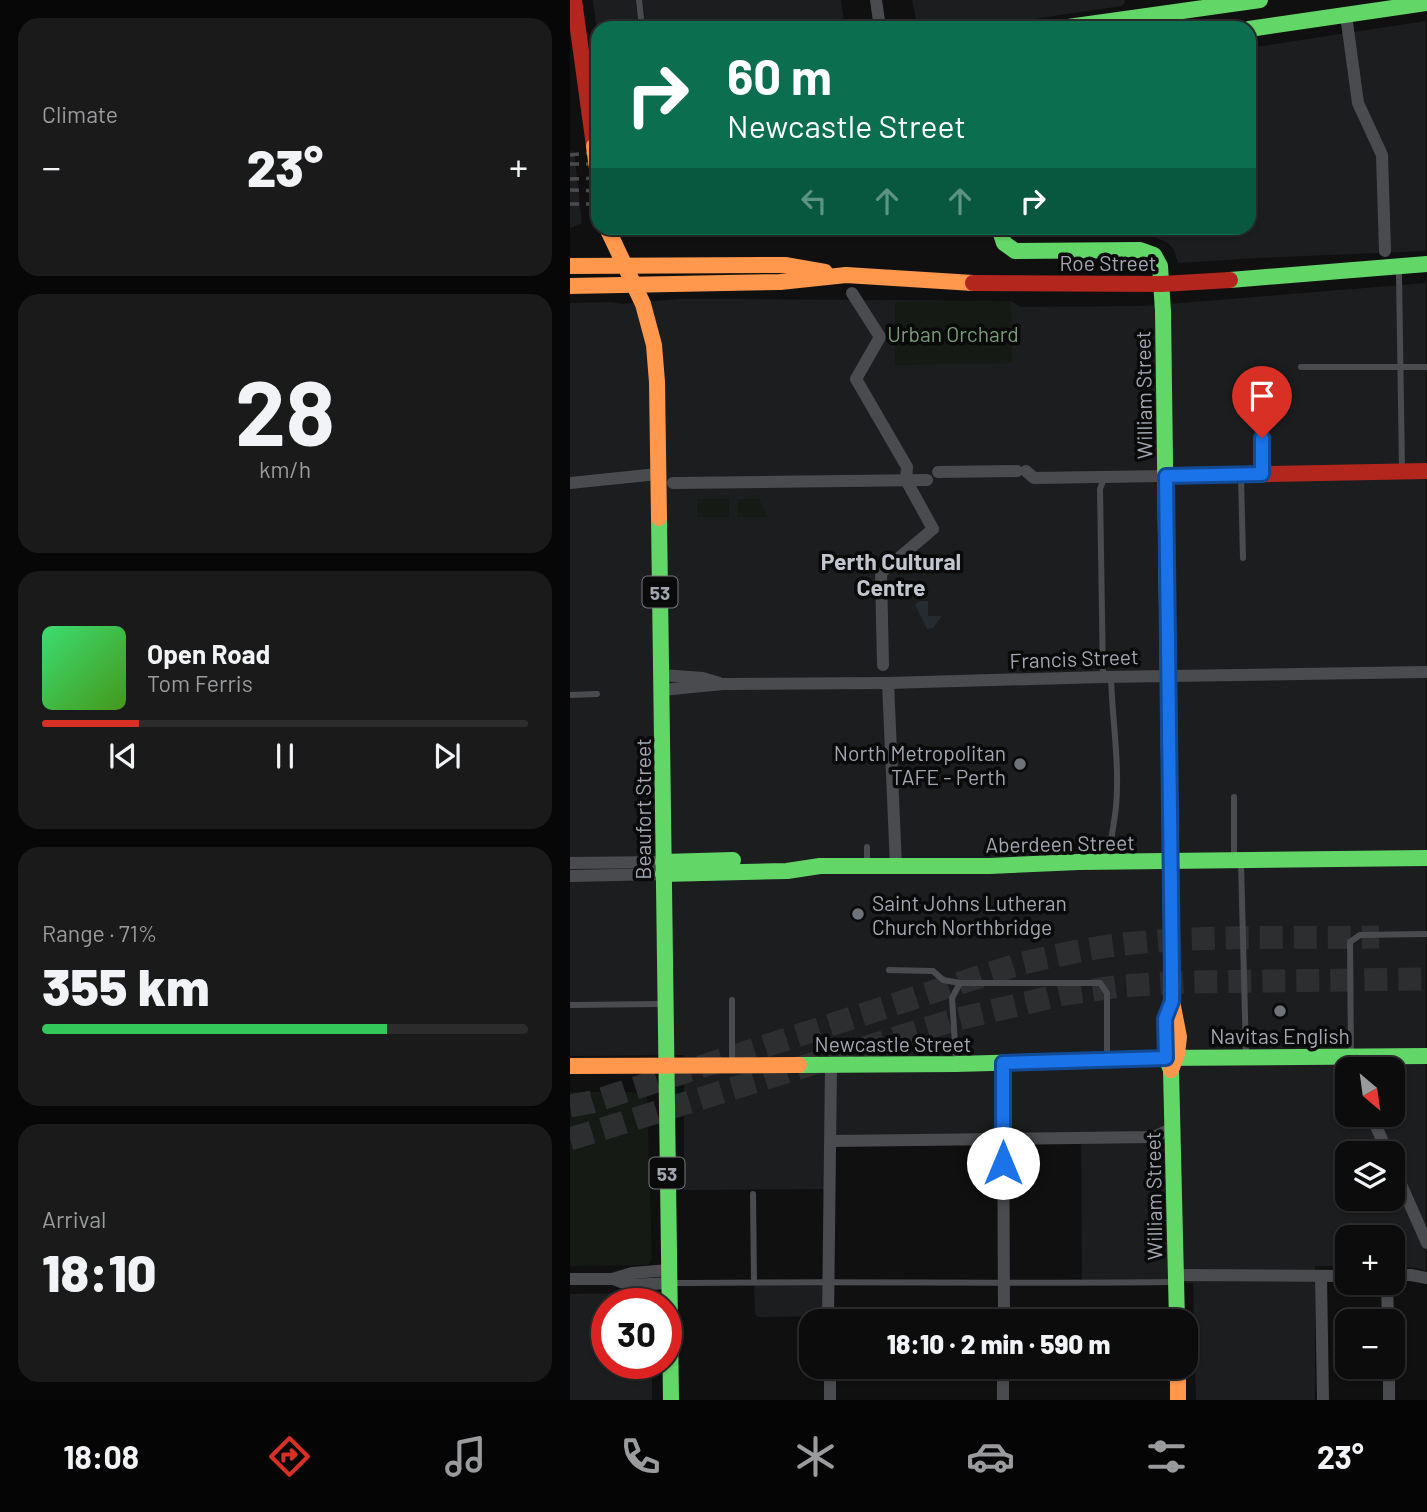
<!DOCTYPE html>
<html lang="en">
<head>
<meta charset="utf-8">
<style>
	body { margin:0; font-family:Barlow,sans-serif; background:#1a1a1a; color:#f1f3f6; height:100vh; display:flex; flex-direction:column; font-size:26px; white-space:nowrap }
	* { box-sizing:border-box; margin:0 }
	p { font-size:23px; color:#9a9b9d }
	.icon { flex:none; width:38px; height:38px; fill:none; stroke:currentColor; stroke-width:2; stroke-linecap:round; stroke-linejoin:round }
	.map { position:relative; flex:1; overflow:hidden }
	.panel { display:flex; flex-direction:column; gap:18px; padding:18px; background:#070707; width:570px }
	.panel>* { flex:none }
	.hud { position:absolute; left:21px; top:21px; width:665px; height:214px; border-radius:21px; box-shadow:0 2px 5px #0004,0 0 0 2px #2c2c2d; background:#0b6e4f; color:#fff; overflow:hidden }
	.needle { width:46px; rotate:151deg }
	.controls { position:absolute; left:765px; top:1057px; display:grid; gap:14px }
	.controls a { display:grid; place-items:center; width:70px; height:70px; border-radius:14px; background:#0c0c0c; box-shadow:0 2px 5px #0004,0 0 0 2px #2c2c2d; font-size:35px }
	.speed { position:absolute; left:21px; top:1288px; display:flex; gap:14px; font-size:35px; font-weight:700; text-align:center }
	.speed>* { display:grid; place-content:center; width:91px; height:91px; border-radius:50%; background:#0c0c0c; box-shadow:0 2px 5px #0004,0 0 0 2px #2c2c2d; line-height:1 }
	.speed .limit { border:10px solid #d22; background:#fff; color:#111 }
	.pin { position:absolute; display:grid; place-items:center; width:60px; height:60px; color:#fff; margin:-72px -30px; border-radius:50% 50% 50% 0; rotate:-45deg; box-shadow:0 0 7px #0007 }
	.pin .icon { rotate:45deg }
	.me { position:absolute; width:77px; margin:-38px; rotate:0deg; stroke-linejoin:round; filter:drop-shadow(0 0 5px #0008) }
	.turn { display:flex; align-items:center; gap:24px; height:147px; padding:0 21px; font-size:32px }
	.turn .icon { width:91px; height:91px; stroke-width:2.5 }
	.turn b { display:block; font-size:49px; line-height:60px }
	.lanes { display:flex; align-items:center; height:66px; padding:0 21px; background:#0003; justify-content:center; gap:35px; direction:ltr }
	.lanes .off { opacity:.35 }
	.big { font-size:52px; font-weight:800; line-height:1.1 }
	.panel .card { flex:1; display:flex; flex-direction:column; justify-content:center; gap:10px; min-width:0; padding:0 24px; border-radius:21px; background:#1a1a1a }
	.panel .dial { align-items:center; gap:0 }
	.dial b { font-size:91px; line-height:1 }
	.song { display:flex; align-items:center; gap:21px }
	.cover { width:84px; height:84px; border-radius:10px; background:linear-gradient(135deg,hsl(140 70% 55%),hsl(100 70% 35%)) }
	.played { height:7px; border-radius:4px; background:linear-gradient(90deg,#d93025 20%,#2c2c2d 20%) }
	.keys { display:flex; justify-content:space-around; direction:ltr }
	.heat { display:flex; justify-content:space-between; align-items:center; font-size:38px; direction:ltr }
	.charge { height:10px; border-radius:5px; background:linear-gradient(90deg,#34c759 71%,#2c2c2d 0) }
	.trip { position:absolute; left:229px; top:1309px; width:399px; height:70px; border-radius:21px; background:#0c0c0c; box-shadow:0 2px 5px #0004,0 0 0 2px #2c2c2d; font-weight:800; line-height:70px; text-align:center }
	.tabs { display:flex; height:112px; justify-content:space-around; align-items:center; background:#050505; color:#9a9b9d }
	.tabs .icon { width:49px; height:49px }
	.tabs .current { color:#d93025 }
	.tabs b { font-size:32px; color:#f1f3f6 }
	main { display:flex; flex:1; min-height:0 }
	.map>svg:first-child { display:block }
</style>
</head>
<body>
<main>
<section class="panel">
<div class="card"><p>Climate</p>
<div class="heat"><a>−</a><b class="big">23°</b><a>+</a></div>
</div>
<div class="card dial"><b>28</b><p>km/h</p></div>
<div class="card">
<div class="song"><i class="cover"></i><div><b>Open Road</b><p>Tom Ferris</p></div></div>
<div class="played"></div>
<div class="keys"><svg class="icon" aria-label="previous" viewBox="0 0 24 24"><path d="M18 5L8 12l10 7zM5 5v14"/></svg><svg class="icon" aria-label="pause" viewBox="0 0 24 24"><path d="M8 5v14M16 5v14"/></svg><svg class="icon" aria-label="next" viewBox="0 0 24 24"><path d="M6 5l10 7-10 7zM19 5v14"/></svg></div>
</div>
<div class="card"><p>Range · 71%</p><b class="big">355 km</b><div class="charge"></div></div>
<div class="card"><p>Arrival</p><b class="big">18:10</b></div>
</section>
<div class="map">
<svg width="857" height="1400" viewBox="0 0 857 1400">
	<rect width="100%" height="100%" fill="#101010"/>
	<g fill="#1c1d1f" fill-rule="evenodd">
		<path d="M23,0h248l3,24 -1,4h-245v11z"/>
		<path d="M342,0h213v2l-3,4 -117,17 -4,-2 -76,7 -9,-8z"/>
		<path d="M856,21v230l-169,7 -79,5 -4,-13 -6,-7 -18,-8 -126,2 -7,-4 -3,-5h235v-180z"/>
		<path d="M4,151l8,72 -9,4h-3v-75z"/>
		<path d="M856,283v988l-9,-3 -24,-1 -1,-30h-45v29h-32v134h-119l-3,-117 -111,2 -1,-147 -256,3v48l-141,1v-135l-114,1v-753l42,-1 9,2 57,-5h58l275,2 10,6 123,-1zM777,1069h45v46h-45zM777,1153h45v46h-45z"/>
		<path d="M257,1280v36l-69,1 -3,-3 -1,-33z"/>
		<path d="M82,1293v11h-45v59h45v37h-82v-106z"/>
	</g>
	<g fill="#151a15">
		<path d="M441,301l1,62 -117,2v-63z"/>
		<rect x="127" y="499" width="32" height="18"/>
		<path d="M168,499h21l8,18h-30z"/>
		<path d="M0,1092h62l15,4 5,162 -4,7 -78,1z"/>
	</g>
	<path fill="#242b31" d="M351,601h7v15h14l-9,12 -6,1 -12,-25z"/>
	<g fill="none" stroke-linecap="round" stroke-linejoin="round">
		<g stroke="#2d2e30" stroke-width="23" stroke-dasharray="23 11" stroke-linecap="butt">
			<path d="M0,1106l22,-4 427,-138c35,-8 69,-16 105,-20 84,-9 170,-6 255,-7"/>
			<path d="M0,1139l384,-119 110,-26 58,-8 65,-4 240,-3"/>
		</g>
		<g stroke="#4a4b4f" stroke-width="6">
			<path d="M69,0l3,28"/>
			<path d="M571,28l69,-5"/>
			<path d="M829,274l3,196"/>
			<path d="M731,367h126"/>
			<path d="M692,417v56"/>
			<path d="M671,477l2,81"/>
			<path d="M533,677l-3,-188 5,-13"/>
			<path d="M0,695l27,-1"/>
			<path d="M664,797v62"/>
			<path d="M297,847v19"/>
			<path d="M539,860c1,-18 5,-35 7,-53 4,-43 -4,-88 -5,-131"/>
			<path d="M671,862l5,192"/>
			<path d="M319,970l44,1 10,9 17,3h140l7,10v61"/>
			<path d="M0,1005l89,-1"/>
			<path d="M781,1055l-1,-113 10,-7 67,-1"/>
			<path d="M386,1059l-4,-61 8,-15"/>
			<path d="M162,1061v-61"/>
			<path d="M183,1194l1,87"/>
			<path d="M101,1283c166,-2 333,1 500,-1"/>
		</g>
		<g stroke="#4a4b4f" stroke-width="12">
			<path d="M306,0l4,28"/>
			<path d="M776,15l12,88 24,52 3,96"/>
			<path d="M282,293l28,44 -24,42 51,88 -1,13 27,49 -52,44 2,92"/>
			<path d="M456,471l8,7 132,-2"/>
			<path d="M368,472l79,-1"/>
			<path d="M0,483l88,-9"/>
			<path d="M103,483l254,-3"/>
			<path d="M91,675l42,3 16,5"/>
			<path d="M318,683l8,183"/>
			<path d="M92,690l61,-6 165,-1 215,-6 324,-5"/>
			<path d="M0,863l93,-1"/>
			<path d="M0,876l93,-2"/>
			<path d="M433,1063l1,258"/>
			<path d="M801,1115l17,38"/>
			<path d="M262,1141l322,-4 19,-9"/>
			<path d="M822,1164l35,79"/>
			<path d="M606,1275l171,1"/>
			<path d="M822,1275h19l16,3"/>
			<path d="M751,1277l2,123"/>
			<path d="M0,1279h42l20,-6 37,-3"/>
			<path d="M43,1279l16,6 40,-2"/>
			<path d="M817,1283l1,38"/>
			<path d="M258,1321l3,-257"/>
			<path d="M819,1367v33"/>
			<path d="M260,1400v-33"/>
			<path d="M433,1400v-33"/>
		</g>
		<g stroke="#63d668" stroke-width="16">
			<path d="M491,28l199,-28"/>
			<path d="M679,29l178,-26"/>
			<path d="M429,228l5,15 11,8 125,-1 14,5 6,11 3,45 7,520"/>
			<path d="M660,280l197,-16"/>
			<path d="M89,518l12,882"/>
			<path d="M93,862l70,-2"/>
			<path d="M93,874l124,-3 33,-5h169l90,-4 348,-4"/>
			<path d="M596,1058l5,12 6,251"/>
			<path d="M229,1065l157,-1 202,-6 269,-2"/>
		</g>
		<g stroke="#ff974d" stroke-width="16">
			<path d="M37,228l36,76 11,41 3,37 2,136"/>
			<path d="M0,266l215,-1 40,7"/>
			<path d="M0,286l210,-4 66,-7 127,8"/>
			<path d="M600,831l2,170 7,36 -2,17 -6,16"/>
			<path d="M0,1066l229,-1"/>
			<path d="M608,1367v33"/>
		</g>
		<g stroke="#b3261e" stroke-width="16">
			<path d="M4,0l20,146"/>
			<path d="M403,283l189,1 68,-4"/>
			<path d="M596,476l261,-5"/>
		</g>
		<g stroke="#4a4b4e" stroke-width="3.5" stroke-dasharray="9 7" stroke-linecap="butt">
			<path d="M0,155l28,-3"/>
			<path d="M0,164h28"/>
			<path d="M0,179l28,-1"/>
			<path d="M0,190l28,1"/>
			<path d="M0,204h28"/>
		</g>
		<path stroke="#ff974d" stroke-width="16" d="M24,146l4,30"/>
	</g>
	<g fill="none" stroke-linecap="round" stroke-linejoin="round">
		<g stroke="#114b97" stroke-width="18">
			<path id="route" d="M433,1163v-100l163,-5 -1,-39 7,-18v-23l-6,-502 96,-2v-36"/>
		</g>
		<use href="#route" stroke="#1a73e8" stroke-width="12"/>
	</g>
	<g fill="#6e7279" stroke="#0a0a0b" stroke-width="2.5">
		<circle cx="450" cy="764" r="7"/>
		<circle cx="288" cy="914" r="7"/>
		<circle cx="710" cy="1011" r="7"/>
	</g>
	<g text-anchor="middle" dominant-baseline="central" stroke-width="7" stroke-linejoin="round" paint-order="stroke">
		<g fill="#0a0a0b" stroke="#74777f" stroke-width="2">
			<rect x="72.5" y="576.5" width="35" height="31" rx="5"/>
			<rect x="79.5" y="1157.5" width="35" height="31" rx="5"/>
		</g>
		<g font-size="19" font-weight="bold" fill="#a1a6b1">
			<text x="90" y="592">53</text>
			<text x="97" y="1173">53</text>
		</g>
		<g font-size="21" fill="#a1a6b1" stroke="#0a0a0b">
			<text x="538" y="262">Roe Street</text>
			<text transform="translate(573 395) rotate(-91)">William Street</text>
			<text transform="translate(504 658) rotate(-2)">Francis Street</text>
			<text transform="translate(72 809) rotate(-90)">Beaufort Street</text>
			<text transform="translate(490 843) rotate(-1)">Aberdeen Street</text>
			<text x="323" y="1043">Newcastle Street</text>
			<text transform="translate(583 1196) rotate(-91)">William Street</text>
		</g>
		<g font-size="21" fill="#789c78" stroke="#0a0a0b">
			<text x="383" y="333">Urban Orchard</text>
		</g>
		<g font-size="21" fill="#a1a6b1" stroke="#0a0a0b" text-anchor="end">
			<text x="436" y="752">North Metropolitan<tspan x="436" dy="24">TAFE - Perth</tspan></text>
			<text x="302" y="902" text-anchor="start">Saint Johns Lutheran<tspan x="302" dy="24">Church Northbridge</tspan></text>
			<text x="710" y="1035" text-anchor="middle">Navitas English</text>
		</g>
		<g font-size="23" font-weight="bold" fill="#c1c5cd" stroke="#0a0a0b">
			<text x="321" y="561">Perth Cultural<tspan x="321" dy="26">Centre</tspan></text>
		</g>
	</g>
</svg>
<div class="controls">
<a><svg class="needle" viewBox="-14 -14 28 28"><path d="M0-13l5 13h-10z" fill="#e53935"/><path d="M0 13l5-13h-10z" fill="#9a9b9d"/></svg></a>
<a><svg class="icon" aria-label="layers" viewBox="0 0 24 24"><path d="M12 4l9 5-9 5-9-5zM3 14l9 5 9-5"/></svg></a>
<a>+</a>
<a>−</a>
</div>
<div class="speed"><div class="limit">30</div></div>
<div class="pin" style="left:692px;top:438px;background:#d93025"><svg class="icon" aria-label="arrive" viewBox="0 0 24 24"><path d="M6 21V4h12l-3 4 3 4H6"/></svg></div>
<svg class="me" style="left:433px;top:1163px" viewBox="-20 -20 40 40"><circle r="19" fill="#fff"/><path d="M0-13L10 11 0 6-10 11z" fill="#1a73e8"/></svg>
<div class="trip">18:10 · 2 min · 590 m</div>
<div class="hud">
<div class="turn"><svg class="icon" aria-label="right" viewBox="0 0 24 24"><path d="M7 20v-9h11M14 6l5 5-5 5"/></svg><div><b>60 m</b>Newcastle Street</div></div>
<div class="lanes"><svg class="icon off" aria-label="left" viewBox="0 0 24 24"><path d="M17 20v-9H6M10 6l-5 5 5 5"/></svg><svg class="icon off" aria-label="ahead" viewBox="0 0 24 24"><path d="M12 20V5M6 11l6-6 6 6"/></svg><svg class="icon off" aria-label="ahead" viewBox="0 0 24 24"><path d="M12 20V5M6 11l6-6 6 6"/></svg><svg class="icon" aria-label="right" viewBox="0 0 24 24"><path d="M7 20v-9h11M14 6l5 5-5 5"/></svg></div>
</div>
</div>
</main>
<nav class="tabs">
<b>18:08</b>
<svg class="icon current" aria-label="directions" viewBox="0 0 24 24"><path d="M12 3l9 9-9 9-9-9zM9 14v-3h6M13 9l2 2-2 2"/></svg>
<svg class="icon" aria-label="music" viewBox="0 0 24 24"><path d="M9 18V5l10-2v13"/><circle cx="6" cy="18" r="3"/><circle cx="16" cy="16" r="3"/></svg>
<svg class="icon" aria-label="phone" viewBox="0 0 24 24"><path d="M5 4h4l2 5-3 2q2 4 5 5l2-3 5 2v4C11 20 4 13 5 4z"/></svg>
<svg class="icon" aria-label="climate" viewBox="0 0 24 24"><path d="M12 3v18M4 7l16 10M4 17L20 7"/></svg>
<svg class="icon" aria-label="car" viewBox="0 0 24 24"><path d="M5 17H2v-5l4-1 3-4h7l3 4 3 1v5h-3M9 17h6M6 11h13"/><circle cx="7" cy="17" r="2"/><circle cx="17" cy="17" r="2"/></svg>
<svg class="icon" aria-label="filters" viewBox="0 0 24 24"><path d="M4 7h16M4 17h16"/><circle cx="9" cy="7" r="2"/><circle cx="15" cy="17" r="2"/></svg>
<b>23°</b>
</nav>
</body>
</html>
